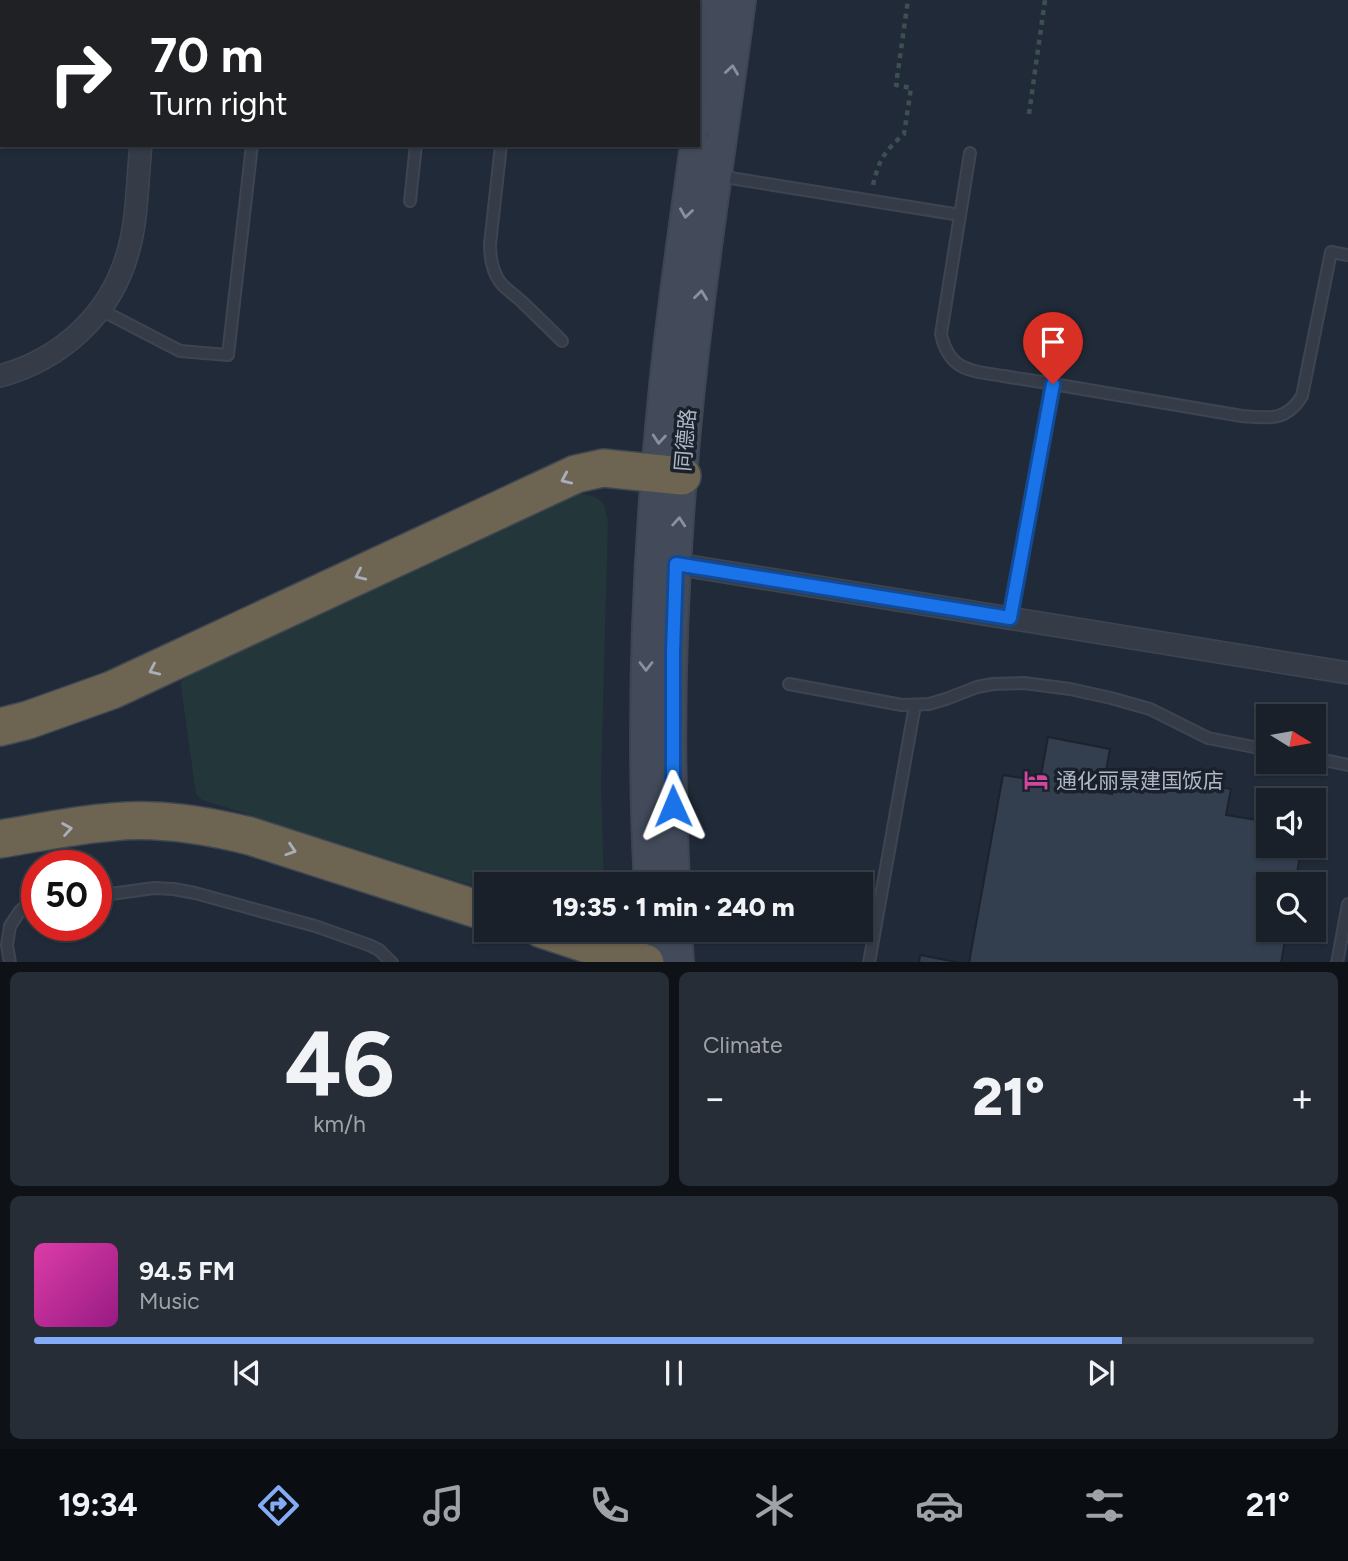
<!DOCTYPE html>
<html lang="en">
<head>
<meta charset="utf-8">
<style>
	body { margin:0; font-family:Figtree,"Noto Sans SC",sans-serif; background:#262d36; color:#f1f3f6; height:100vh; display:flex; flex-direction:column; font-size:26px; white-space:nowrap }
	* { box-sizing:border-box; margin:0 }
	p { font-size:23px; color:#9fa3a8 }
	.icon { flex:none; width:38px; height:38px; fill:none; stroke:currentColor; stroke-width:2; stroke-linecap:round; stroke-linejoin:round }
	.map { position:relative; height:962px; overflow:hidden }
	.details { display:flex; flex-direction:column; gap:10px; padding:10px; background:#0e1217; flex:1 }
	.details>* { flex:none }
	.top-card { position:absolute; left:0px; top:0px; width:700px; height:147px; box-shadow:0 2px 5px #0004,0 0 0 2px #373e47; background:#202124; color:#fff; overflow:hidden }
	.needle { width:46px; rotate:101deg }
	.tools { position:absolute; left:1256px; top:704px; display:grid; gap:14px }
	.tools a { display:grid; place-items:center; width:70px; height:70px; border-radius:0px; background:#19202a; box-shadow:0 2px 5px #0004,0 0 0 2px #373e47; font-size:35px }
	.speed { position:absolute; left:21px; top:850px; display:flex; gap:14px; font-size:35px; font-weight:700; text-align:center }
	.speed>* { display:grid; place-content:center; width:91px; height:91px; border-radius:50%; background:#19202a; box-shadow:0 2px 5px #0004,0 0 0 2px #373e47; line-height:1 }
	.speed .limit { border:10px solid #d22; background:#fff; color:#111 }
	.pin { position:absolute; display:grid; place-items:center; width:60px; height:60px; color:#fff; margin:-72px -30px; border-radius:50% 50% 50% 0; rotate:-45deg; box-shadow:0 0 7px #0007 }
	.pin .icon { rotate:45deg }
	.me { position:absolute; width:77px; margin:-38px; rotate:359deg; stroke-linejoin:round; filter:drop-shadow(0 0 5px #0008) }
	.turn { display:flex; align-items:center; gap:24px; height:147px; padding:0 35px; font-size:32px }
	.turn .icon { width:91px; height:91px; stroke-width:2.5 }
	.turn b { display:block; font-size:49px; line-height:60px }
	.big { font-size:52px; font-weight:800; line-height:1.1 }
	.details .card { flex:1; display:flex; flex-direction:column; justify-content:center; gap:10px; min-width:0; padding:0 24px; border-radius:10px; background:#262d36 }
	.details .dial { align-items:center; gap:0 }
	.dial b { font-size:91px; line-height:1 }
	.song { display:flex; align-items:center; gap:21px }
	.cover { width:84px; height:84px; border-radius:10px; background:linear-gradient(135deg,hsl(320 70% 55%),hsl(310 70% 35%)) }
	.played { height:7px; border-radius:4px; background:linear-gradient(90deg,#84abf5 85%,#373e47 85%) }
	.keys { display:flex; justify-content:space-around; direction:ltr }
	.heat { display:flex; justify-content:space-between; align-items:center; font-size:38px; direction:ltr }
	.details .tiles { flex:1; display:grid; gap:10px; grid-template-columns:1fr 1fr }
	.card:last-child { grid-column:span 2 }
	.trip { position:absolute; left:474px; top:872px; width:399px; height:70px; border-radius:0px; background:#19202a; box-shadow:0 2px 5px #0004,0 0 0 2px #373e47; font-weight:800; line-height:70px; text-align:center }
	.tab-bar { display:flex; height:112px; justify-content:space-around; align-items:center; background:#0a0d11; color:#9fa3a8 }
	.tab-bar .icon { width:49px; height:49px }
	.tab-bar .selected { color:#84abf5 }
	.tab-bar b { font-size:32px; color:#f1f3f6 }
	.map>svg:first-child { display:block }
</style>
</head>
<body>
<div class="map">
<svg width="1348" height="963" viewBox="0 0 1348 963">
	<rect width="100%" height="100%" fill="#212a38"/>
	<path fill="#233639" d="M574,493c25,4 29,2 34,28l-7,262 3,101h-118v6l-284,-90 -6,-6 -15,-107v-5l6,-6z"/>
	<g fill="#333e4f" stroke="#1c232f" stroke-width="2">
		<path d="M1048,737l62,12 -8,43 10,2 4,-25 115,20 -5,26 43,7v23h33l-7,39h-26v45h18l-6,34h-312l34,-188 37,6z"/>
		<path d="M920,955l41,8h-42z"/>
	</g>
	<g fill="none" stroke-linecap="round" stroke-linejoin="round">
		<g stroke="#3e4552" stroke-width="14">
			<g id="service">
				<path d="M432,2v-2"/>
				<path d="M516,2v-2"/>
				<path d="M501,145l-11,99c0,14 2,27 10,38 6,8 14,12 21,19 14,13 27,26 41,40"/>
				<path d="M970,153l-29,181c8,37 30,37 63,42 16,3 33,5 49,8"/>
				<path d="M718,176l242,39"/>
				<path d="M410,201l6,-56"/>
				<path d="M101,310l79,41 48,4 24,-210"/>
				<path d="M1010,618l43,-234 189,32c26,2 44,6 60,-20l29,-144 17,3"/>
				<path d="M789,684l113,21 27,-1 17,-5 31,-12 16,-3 31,-1 46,6 41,9 39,11 58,29 61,12"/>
				<path d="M1314,758l34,7"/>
				<path d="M96,896l58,-8 20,1 21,4 120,33 54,19 10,5 13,13"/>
				<path d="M10,963l-3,-18 3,-19 10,-15 6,-5 11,-1"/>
				<path d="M869,963l46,-258"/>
				<path d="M1337,963l11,-59"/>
			</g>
		</g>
		<g stroke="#3e4552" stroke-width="24">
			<g id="minor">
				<path d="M154,2v-2"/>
				<path d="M0,376c62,-17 111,-62 128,-124 10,-34 9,-72 13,-107"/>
				<path d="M676,564l672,109"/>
			</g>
		</g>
		<g stroke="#3e4552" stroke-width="32">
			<g id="secondary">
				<path d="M698,123l17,-123"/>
				<path d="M649,884c-9,-166 -2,-333 15,-497 8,-81 20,-161 31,-242"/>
				<path d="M675,884c-7,-135 -4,-272 7,-407 12,-160 38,-318 59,-477"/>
				<path d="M651,929l2,34"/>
				<path d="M677,929l2,34"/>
			</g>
		</g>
		<g stroke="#3f4753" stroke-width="40">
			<g id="motorway">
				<path d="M0,727l28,-7 84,-30 464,-216 27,-6 79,8"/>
				<path d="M0,839c37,-6 74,-14 112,-17 46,-5 93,3 138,14l236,76"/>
				<path d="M542,929l103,34"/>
			</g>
		</g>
		<g stroke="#3c4f51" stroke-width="4.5" stroke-dasharray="5 5" stroke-linecap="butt">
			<path d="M1029,114l16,-114"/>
			<path d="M873,185c6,-26 12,-34 31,-51l7,-46 -15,-3 12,-85"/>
		</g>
		<use href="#service" stroke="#353c48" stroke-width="10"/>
		<use href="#minor" stroke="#353c48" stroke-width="21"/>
		<use href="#secondary" stroke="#434b5b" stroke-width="28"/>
		<use href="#motorway" stroke="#6e6452" stroke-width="37"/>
	</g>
	<defs><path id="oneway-chevron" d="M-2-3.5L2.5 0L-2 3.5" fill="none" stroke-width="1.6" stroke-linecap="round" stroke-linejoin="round" transform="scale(1.75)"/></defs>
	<g stroke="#8991a0">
		<use href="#oneway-chevron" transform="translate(732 70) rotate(-82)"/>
		<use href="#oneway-chevron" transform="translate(686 213) rotate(98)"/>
		<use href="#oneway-chevron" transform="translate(701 295) rotate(-83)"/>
		<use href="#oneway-chevron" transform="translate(659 439) rotate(95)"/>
		<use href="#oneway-chevron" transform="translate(679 522) rotate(-86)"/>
		<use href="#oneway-chevron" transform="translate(646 666) rotate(90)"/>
	</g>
	<g stroke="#a8afba">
		<use href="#oneway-chevron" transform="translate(566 479) rotate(156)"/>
		<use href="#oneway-chevron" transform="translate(360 575) rotate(155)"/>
		<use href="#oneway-chevron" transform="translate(154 670) rotate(155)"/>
		<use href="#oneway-chevron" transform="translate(67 829) rotate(-9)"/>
		<use href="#oneway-chevron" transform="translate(291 850) rotate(18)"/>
	</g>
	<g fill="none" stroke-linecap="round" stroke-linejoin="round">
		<g stroke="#114b97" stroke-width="18">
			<path id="route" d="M673,806v-154l3,-88 334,54 43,-234"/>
		</g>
		<use href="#route" stroke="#1a73e8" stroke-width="12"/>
	</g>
	<defs>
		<g id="hotel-bare" transform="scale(1.89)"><path d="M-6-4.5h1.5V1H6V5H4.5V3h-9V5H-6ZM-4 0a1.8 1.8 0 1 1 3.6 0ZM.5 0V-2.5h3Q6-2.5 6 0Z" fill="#d1479c" stroke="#1a212d" stroke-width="2.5" paint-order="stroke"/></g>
	</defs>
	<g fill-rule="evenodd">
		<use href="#hotel-bare" x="1036" y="780"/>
	</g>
	<g text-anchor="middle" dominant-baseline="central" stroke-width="7" stroke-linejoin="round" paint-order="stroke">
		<g font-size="21" fill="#afb7c5" stroke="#1a212d">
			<text transform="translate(685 440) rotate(-85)">同德路</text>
		</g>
		<g font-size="21" fill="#afb7c5" stroke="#1a212d" text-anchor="start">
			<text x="1056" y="780">通化丽景建国饭店</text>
		</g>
	</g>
</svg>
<div class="tools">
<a><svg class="needle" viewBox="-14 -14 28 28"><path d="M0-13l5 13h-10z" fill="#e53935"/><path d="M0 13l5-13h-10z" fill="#9fa3a8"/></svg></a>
<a><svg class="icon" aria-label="sound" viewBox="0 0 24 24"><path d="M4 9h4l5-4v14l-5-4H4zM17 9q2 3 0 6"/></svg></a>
<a><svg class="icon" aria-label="search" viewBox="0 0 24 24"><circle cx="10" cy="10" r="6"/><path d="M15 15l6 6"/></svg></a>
</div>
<div class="speed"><div class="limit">50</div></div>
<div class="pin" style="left:1053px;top:384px;background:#d93025"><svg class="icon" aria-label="arrive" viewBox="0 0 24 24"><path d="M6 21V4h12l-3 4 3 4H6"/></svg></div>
<svg class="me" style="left:673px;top:806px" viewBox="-20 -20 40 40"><path d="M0-17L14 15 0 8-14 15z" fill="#1a73e8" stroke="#fff" stroke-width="4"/></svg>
<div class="trip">19:35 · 1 min · 240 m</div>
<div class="top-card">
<div class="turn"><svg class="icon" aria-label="right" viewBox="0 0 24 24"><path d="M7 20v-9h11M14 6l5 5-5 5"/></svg><div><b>70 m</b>Turn right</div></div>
</div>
</div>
<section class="details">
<div class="tiles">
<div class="card dial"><b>46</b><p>km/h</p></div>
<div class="card"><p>Climate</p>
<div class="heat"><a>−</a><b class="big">21°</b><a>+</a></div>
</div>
<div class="card">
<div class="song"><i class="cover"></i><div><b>94.5 FM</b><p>Music</p></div></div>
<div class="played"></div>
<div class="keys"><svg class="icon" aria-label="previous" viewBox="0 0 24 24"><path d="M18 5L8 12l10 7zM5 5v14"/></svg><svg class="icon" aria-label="pause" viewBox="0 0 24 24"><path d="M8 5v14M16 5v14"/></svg><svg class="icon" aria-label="next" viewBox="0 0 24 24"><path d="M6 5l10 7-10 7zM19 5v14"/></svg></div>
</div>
</div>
</section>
<nav class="tab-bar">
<b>19:34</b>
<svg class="icon selected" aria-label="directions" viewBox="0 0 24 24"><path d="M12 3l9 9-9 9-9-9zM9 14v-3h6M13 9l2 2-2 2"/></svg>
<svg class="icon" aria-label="music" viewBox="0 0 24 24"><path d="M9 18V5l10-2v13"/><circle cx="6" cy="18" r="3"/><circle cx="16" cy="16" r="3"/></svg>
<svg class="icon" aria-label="phone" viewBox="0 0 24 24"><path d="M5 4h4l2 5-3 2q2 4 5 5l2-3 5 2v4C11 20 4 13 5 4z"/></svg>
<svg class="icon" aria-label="climate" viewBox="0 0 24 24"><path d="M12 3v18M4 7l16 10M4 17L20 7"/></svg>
<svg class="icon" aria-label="car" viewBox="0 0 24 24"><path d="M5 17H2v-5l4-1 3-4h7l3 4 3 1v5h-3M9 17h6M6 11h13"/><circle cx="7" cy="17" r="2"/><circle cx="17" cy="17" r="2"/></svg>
<svg class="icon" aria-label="filters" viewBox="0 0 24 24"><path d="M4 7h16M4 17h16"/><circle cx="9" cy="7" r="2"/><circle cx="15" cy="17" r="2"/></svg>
<b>21°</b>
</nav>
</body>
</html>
